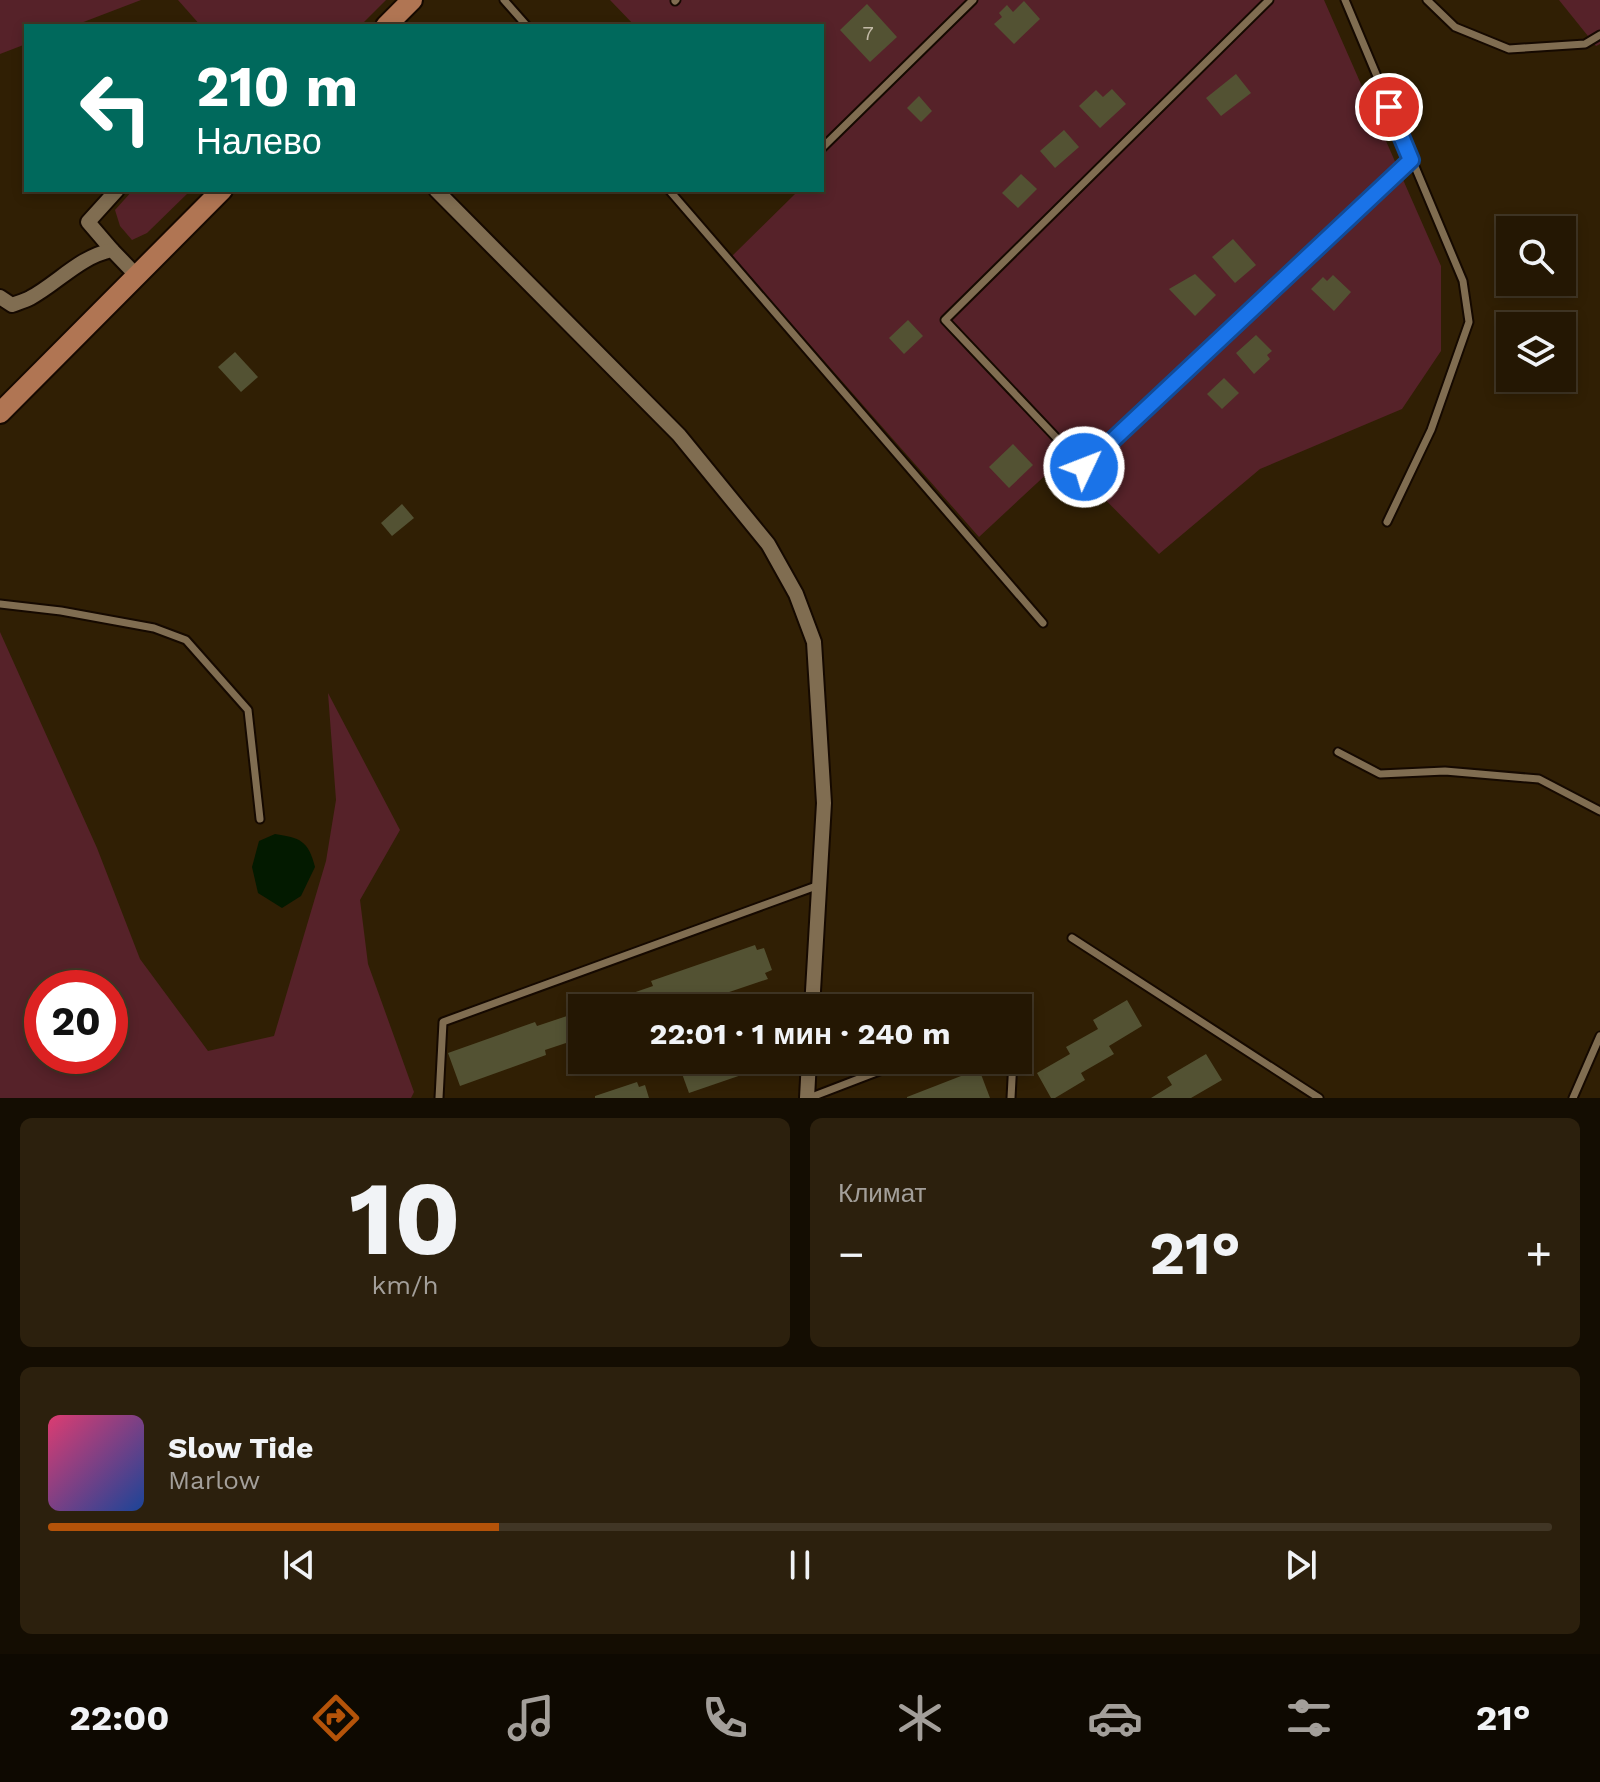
<!DOCTYPE html>
<html lang="ru">
<head>
<meta charset="utf-8">
<style>
	body { margin:0; font-family:"Work Sans",sans-serif; background:#2c200d; color:#f1f3f6; height:100vh; display:flex; flex-direction:column; font-size:30px; white-space:nowrap }
	* { box-sizing:border-box; margin:0 }
	p { font-size:26px; color:#a39f9a }
	.icon { flex:none; width:44px; height:44px; fill:none; stroke:currentColor; stroke-width:2; stroke-linecap:round; stroke-linejoin:round }
	.map { position:relative; height:1098px; overflow:hidden }
	.side { display:flex; flex-direction:column; gap:20px; padding:20px; background:#140d02; flex:1 }
	.side>* { flex:none }
	.guide { position:absolute; left:24px; top:24px; width:800px; height:168px; border-radius:0px; box-shadow:0 4px 12px #0003,0 0 0 2px #413625; background:#00695c; color:#fff; overflow:hidden }
	.controls { position:absolute; left:1496px; top:216px; display:grid; gap:16px }
	.controls a { display:grid; place-items:center; width:80px; height:80px; border-radius:0px; background:#241703; box-shadow:0 4px 12px #0003,0 0 0 2px #413625; font-size:40px }
	.speed { position:absolute; left:24px; top:970px; display:flex; gap:16px; font-size:40px; font-weight:700; text-align:center }
	.speed>* { display:grid; place-content:center; width:104px; height:104px; border-radius:50%; background:#241703; box-shadow:0 4px 12px #0003,0 0 0 2px #413625; line-height:1 }
	.speed .limit { border:12px solid #d22; background:#fff; color:#111 }
	.pin { position:absolute; display:grid; place-items:center; width:68px; height:68px; color:#fff; margin:-34px; border:4px solid #fff; border-radius:50%; box-shadow:0 2px 8px #0007 }
	.me { position:absolute; width:88px; margin:-44px; rotate:47deg; stroke-linejoin:round; filter:drop-shadow(0 0 6px #0008) }
	.turn { display:flex; align-items:center; gap:28px; height:168px; padding:0 40px; font-size:36px }
	.turn .icon { width:104px; height:104px; stroke-width:2.5 }
	.turn b { display:block; font-size:56px; line-height:68px }
	.big { font-size:60px; font-weight:700; line-height:1.1 }
	.side .card { flex:1; display:flex; flex-direction:column; justify-content:center; gap:12px; min-width:0; padding:0 28px; border-radius:12px; background:#2c200d }
	.side .dial { align-items:center; gap:0 }
	.dial b { font-size:104px; line-height:1 }
	.song { display:flex; align-items:center; gap:24px }
	.cover { width:96px; height:96px; border-radius:12px; background:linear-gradient(135deg,hsl(340 70% 55%),hsl(220 70% 35%)) }
	.played { height:8px; border-radius:4px; background:linear-gradient(90deg,#b45309 30%,#413625 30%) }
	.keys { display:flex; justify-content:space-around; direction:ltr }
	.heat { display:flex; justify-content:space-between; align-items:center; font-size:44px; direction:ltr }
	.side .tiles { flex:1; display:grid; gap:20px; grid-template-columns:1fr 1fr }
	.card:last-child { grid-column:span 2 }
	.trip { position:absolute; left:568px; top:994px; width:464px; height:80px; border-radius:0px; background:#241703; box-shadow:0 4px 12px #0003,0 0 0 2px #413625; font-weight:700; line-height:80px; text-align:center }
	.menu { display:flex; height:128px; justify-content:space-around; align-items:center; background:#0e0901; color:#a39f9a }
	.menu .icon { width:56px; height:56px }
	.menu .selected { color:#b45309 }
	.menu b { font-size:36px; color:#f1f3f6 }
	.map>svg:first-child { display:block }
</style>
</head>
<body>
<div class="map">
<svg width="1600" height="1098" viewBox="0 0 1600 1098">
	<rect width="100%" height="100%" fill="#301f04"/>
	<g fill="#562229" fill-rule="evenodd">
		<path d="M0,0h141l-68,26h-47v18l-26,10z"/>
		<path d="M178,0h208l-26,26h-159z"/>
		<path d="M610,0h714l117,266v85l-39,58 -142,60 -101,85 -95,-96 -85,79 -247,-281 63,-62 -3,-4h30v-164h-187z"/>
		<path d="M1559,0h41v44l-4,2z"/>
		<path d="M133,190h58l-44,43 -15,7 -12,-14 -5,-16z"/>
		<path d="M0,632l97,216 43,111 68,92 66,-15 52,-175 10,-61 -8,-107 72,137 -40,70 8,64 46,128 -3,6h-411zM110,988v68h-68v-68z"/>
	</g>
	<path fill="#031a00" d="M275,834c25,4 33,6 40,33l-14,29 -19,12 -24,-15 -6,-26 7,-26z"/>
	<g fill="#535233">
		<path d="M1024,1l16,18 -26,25 -20,-20 8,-7 -3,-4 8,-8 6,7z"/>
		<path d="M867,4l30,33 -27,25 -30,-32z"/>
		<path d="M1236,74l15,19 -30,23 -15,-18z"/>
		<path d="M1112,89l14,15 -26,24 -21,-22 17,-16 7,7z"/>
		<path d="M919,96l13,15 -11,11 -14,-14z"/>
		<path d="M1064,130l15,17 -24,21 -15,-17z"/>
		<path d="M1021,174l16,15 -19,19 -16,-15z"/>
		<path d="M1233,239l23,26 -21,18 -23,-26z"/>
		<path d="M1195,274l21,21 -21,21 -26,-27z"/>
		<path d="M1333,275l18,17 -17,19 -23,-22 12,-12 4,4z"/>
		<path d="M908,320l15,16 -19,18 -15,-16z"/>
		<path d="M1256,335l16,16 -5,4 3,4 -16,15 -18,-21z"/>
		<path d="M235,352l23,25 -17,15 -23,-25z"/>
		<path d="M1224,378l15,15 -17,16 -15,-15z"/>
		<path d="M1013,444l20,21 -24,23 -20,-21z"/>
		<path d="M402,504l12,14 -22,18 -11,-13z"/>
		<path d="M755,945l2,5 7,-2 8,22 -7,3 3,6 -86,29h-87v-2l58,-20 -2,-5z"/>
		<path d="M1127,1000l15,26 -33,20 5,8 -33,19 4,7 -30,18h-4l-14,-25 33,-19 -4,-7 32,-18 -5,-9z"/>
		<path d="M582,1011v38l-10,3 -3,-10 -24,8 1,5 -86,31 -12,-33 87,-31 2,4z"/>
		<path d="M1206,1054l16,26 -31,18h-40l21,-13 -5,-8z"/>
		<path d="M677,1060h102v2l-90,31z"/>
		<path d="M979,1069l11,29h-83v-1z"/>
		<path d="M637,1082l2,5 6,-2 4,13h-54v-2z"/>
	</g>
	<g fill="none" stroke-linecap="round" stroke-linejoin="round">
		<g stroke="#150900" stroke-width="11">
			<g id="lane">
				<path d="M504,0l23,26"/>
				<path d="M1269,0l-324,320 139,147 327,-307"/>
				<path d="M1345,0l118,281 6,41 -38,108 -44,92"/>
				<path d="M1427,0l28,27 54,22 76,-5 15,-9"/>
				<path d="M675,1l1,-1"/>
				<path d="M822,148l151,-148"/>
				<path d="M669,190l374,433"/>
				<path d="M0,604l61,7 93,17 32,12 62,70 12,109"/>
				<path d="M1338,752l42,22 65,-3 94,8 61,32"/>
				<path d="M1072,938l247,160"/>
				<path d="M439,1098l4,-76 376,-137"/>
				<path d="M809,1098l99,-38"/>
				<path d="M1011,1098l2,-38"/>
				<path d="M1573,1098l27,-62"/>
			</g>
		</g>
		<g stroke="#150900" stroke-width="18">
			<g id="street">
				<path d="M436,190l243,245 89,109 28,50 18,48 10,161 -12,205"/>
				<path d="M112,250l-24,-28 29,-32"/>
				<path d="M0,297l12,8c5,-2 12,-4 18,-7 28,-15 49,-41 82,-48l24,25"/>
				<path d="M807,1098l2,-38"/>
			</g>
		</g>
		<g stroke="#150900" stroke-width="24">
			<g id="primary">
				<path d="M386,26l26,-26"/>
				<path d="M0,413l222,-223"/>
			</g>
		</g>
		<use href="#lane" stroke="#806d51" stroke-width="7"/>
		<use href="#street" stroke="#806d51" stroke-width="14"/>
		<use href="#primary" stroke="#b07553" stroke-width="20"/>
	</g>
	<g fill="none" stroke-linecap="round" stroke-linejoin="round">
		<g stroke="#114b97" stroke-width="20">
			<path id="route" d="M1084,467l327,-307 -22,-53"/>
		</g>
		<use href="#route" stroke="#1a73e8" stroke-width="14"/>
	</g>
	<g text-anchor="middle" dominant-baseline="central" stroke-width="8" stroke-linejoin="round" paint-order="stroke">
		<g font-size="20" fill="#c3baa7">
			<text x="868" y="33">7</text>
		</g>
	</g>
</svg>
<div class="controls">
<a><svg class="icon" aria-label="search" viewBox="0 0 24 24"><circle cx="10" cy="10" r="6"/><path d="M15 15l6 6"/></svg></a>
<a><svg class="icon" aria-label="layers" viewBox="0 0 24 24"><path d="M12 4l9 5-9 5-9-5zM3 14l9 5 9-5"/></svg></a>
</div>
<div class="speed"><div class="limit">20</div></div>
<div class="pin" style="left:1389px;top:107px;background:#d93025"><svg class="icon" aria-label="arrive" viewBox="0 0 24 24"><path d="M6 21V4h12l-3 4 3 4H6"/></svg></div>
<svg class="me" style="left:1084px;top:467px" viewBox="-20 -20 40 40"><circle r="17" fill="#1a73e8" stroke="#fff" stroke-width="3"/><path d="M0-11L8 9 0 5-8 9z" fill="#fff"/></svg>
<div class="trip">22:01 · 1 мин · 240 m</div>
<div class="guide">
<div class="turn"><svg class="icon" aria-label="left" viewBox="0 0 24 24"><path d="M17 20v-9H6M10 6l-5 5 5 5"/></svg><div><b>210 m</b>Налево</div></div>
</div>
</div>
<section class="side">
<div class="tiles">
<div class="card dial"><b>10</b><p>km/h</p></div>
<div class="card"><p>Климат</p>
<div class="heat"><a>−</a><b class="big">21°</b><a>+</a></div>
</div>
<div class="card">
<div class="song"><i class="cover"></i><div><b>Slow Tide</b><p>Marlow</p></div></div>
<div class="played"></div>
<div class="keys"><svg class="icon" aria-label="previous" viewBox="0 0 24 24"><path d="M18 5L8 12l10 7zM5 5v14"/></svg><svg class="icon" aria-label="pause" viewBox="0 0 24 24"><path d="M8 5v14M16 5v14"/></svg><svg class="icon" aria-label="next" viewBox="0 0 24 24"><path d="M6 5l10 7-10 7zM19 5v14"/></svg></div>
</div>
</div>
</section>
<nav class="menu">
<b>22:00</b>
<svg class="icon selected" aria-label="directions" viewBox="0 0 24 24"><path d="M12 3l9 9-9 9-9-9zM9 14v-3h6M13 9l2 2-2 2"/></svg>
<svg class="icon" aria-label="music" viewBox="0 0 24 24"><path d="M9 18V5l10-2v13"/><circle cx="6" cy="18" r="3"/><circle cx="16" cy="16" r="3"/></svg>
<svg class="icon" aria-label="phone" viewBox="0 0 24 24"><path d="M5 4h4l2 5-3 2q2 4 5 5l2-3 5 2v4C11 20 4 13 5 4z"/></svg>
<svg class="icon" aria-label="climate" viewBox="0 0 24 24"><path d="M12 3v18M4 7l16 10M4 17L20 7"/></svg>
<svg class="icon" aria-label="car" viewBox="0 0 24 24"><path d="M5 17H2v-5l4-1 3-4h7l3 4 3 1v5h-3M9 17h6M6 11h13"/><circle cx="7" cy="17" r="2"/><circle cx="17" cy="17" r="2"/></svg>
<svg class="icon" aria-label="filters" viewBox="0 0 24 24"><path d="M4 7h16M4 17h16"/><circle cx="9" cy="7" r="2"/><circle cx="15" cy="17" r="2"/></svg>
<b>21°</b>
</nav>
</body>
</html>
